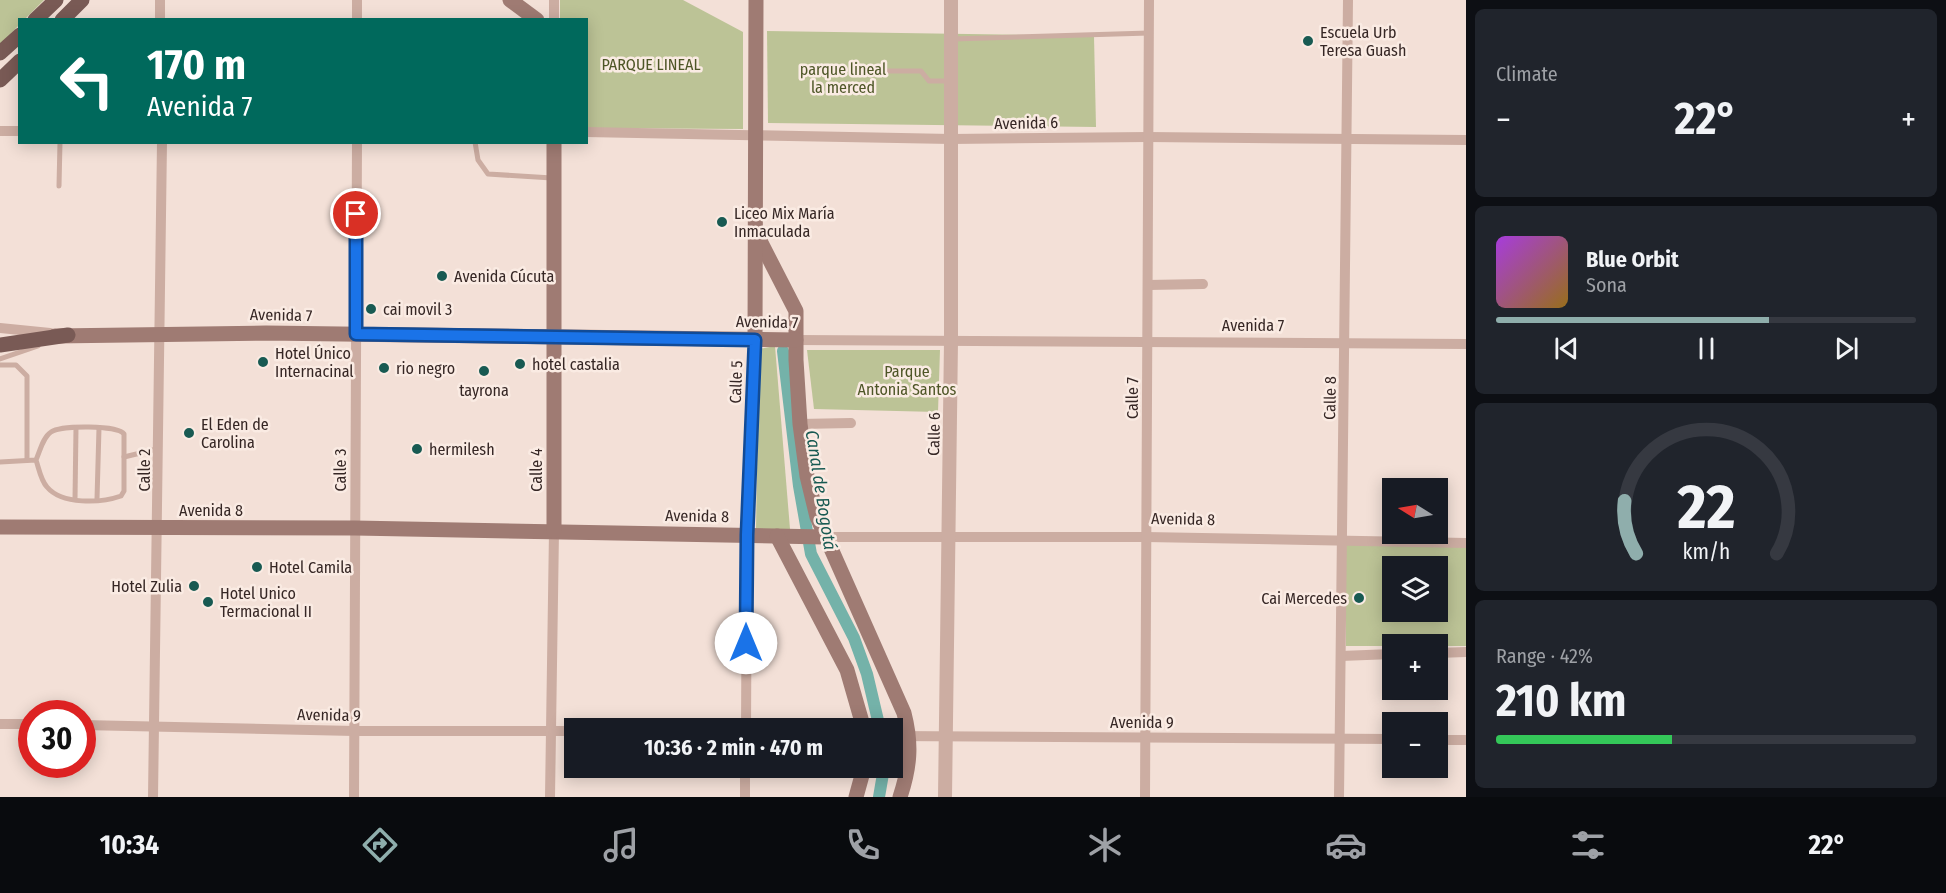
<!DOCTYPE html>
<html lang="en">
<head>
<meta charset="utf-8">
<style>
	body { margin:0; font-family:"Fira Sans Condensed",sans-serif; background:#20242c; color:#f1f3f6; height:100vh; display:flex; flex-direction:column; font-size:22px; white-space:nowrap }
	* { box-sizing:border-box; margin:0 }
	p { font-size:20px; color:#9ea1a6 }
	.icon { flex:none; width:33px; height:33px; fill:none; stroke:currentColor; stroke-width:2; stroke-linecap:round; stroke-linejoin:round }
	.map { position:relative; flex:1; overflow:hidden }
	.drawer { display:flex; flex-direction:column; gap:9px; padding:9px; background:#0d0f14; width:480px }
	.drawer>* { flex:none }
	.hud { position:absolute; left:18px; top:18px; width:570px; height:126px; border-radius:0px; box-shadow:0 3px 15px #0003; background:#00695c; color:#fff; overflow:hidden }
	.needle { width:39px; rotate:281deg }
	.fabs { position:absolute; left:1382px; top:478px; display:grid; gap:12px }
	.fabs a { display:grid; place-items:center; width:66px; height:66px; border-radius:0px; background:#171b24; box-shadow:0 3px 15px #0003; font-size:30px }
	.speed { position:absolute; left:18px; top:700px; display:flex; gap:12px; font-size:30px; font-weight:700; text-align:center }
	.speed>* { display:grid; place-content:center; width:78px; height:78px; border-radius:50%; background:#171b24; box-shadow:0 3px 15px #0003; line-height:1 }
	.speed .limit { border:9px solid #d22; background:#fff; color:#111 }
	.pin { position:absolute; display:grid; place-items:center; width:51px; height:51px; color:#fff; margin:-26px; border:3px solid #fff; border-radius:50%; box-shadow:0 2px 6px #0007 }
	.me { position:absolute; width:66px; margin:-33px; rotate:0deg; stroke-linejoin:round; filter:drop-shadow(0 0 4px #0008) }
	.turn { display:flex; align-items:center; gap:21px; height:126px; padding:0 30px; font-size:27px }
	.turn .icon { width:78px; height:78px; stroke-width:2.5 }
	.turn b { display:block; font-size:42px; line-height:51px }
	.big { font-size:45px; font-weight:700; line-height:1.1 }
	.drawer .card { flex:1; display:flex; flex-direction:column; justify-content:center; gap:9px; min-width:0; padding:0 21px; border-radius:9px; background:#20242c }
	.drawer .dial { align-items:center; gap:0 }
	.dial svg { height:156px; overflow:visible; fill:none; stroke:#363941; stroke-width:7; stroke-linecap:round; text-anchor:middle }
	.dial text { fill:#f1f3f6; stroke:none }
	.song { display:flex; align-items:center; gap:18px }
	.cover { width:72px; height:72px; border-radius:9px; background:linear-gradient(135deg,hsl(280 70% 55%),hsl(40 70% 35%)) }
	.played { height:6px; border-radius:3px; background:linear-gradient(90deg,#8faeac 65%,#363941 65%) }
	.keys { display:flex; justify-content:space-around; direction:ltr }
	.heat { display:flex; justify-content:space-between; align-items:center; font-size:33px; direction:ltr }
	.charge { height:9px; border-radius:4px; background:linear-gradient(90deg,#34c759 42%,#363941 0) }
	.trip { position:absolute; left:564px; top:718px; width:339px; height:60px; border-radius:0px; background:#171b24; box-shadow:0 3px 15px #0003; font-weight:700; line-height:60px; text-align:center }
	.tabs { display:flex; height:96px; justify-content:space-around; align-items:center; background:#090b0e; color:#9ea1a6 }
	.tabs .icon { width:42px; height:42px }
	.tabs .on { color:#8faeac }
	.tabs b { font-size:27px; color:#f1f3f6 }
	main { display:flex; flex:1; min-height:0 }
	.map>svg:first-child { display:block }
</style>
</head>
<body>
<main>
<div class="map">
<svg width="1466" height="797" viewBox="0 0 1466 797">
	<rect width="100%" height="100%" fill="#f3e0d7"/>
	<g fill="#bcc396" fill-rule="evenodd">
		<path d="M0,0h44l-19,19 -5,1 -1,5 -19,20z"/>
		<path d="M560,0h123l60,32v97l-156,-1 -1,-108 -26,-1z"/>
		<path d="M767,31l327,5 2,91 -328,-4z"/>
		<path d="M775,346l15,183h-34l3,-180z"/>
		<path d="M807,350h133l-2,62 -124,-3z"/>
		<path d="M1346,544h120v102h-120zM1392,567h45v45h-45z"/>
	</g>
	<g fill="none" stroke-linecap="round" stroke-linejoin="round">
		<g stroke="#74b2a9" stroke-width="12">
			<path d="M783,351l16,135 12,68 43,84 13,36 13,55"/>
			<path d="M879,797l5,-29"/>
		</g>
		<g stroke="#ccada2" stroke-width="5">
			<path d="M953,39l196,-6"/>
			<path d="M868,71h53l8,10h21"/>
			<path d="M475,142l3,18 10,14 64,4"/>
			<path d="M59,186l1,-44"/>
			<path d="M0,359l38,-13"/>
			<path d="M0,365h16l11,11v84"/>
			<path d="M124,457l33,-8"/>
			<path d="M0,462l36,-2c4,-9 7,-23 15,-28 10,-7 67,-7 73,2v57l-3,5c-20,7 -59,9 -74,-9 -6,-6 -8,-18 -11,-27"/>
			<path d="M75,499l1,-71"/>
			<path d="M97,499l2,-71"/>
		</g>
		<g stroke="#ccada2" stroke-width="10">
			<path d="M160,0v20"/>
			<path d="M554,0v20"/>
			<path d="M357,20v-20"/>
			<path d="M0,131h20"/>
			<path d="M586,132l365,7 197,-2 318,3"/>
			<path d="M1148,285l55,-1"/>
			<path d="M0,328l50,5"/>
			<path d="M796,340l670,4"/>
			<path d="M800,424l51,-1"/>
			<path d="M825,537h321l320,6"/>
			<path d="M1437,653l29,-1"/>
			<path d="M1341,656l51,-2"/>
			<path d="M0,724h32"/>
			<path d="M82,725l272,6h220"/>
			<path d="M746,729l1,-194 8,-195"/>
			<path d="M892,736l500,3"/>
			<path d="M1437,740h29"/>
			<path d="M153,797l9,-655"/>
			<path d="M354,797l3,-655"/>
			<path d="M550,797l4,-266"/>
			<path d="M745,797v-29"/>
			<path d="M1145,797l4,-797"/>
			<path d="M1339,797l9,-797"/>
		</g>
		<path stroke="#ccada2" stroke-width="14" d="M945,797l6,-456v-341"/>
		<g stroke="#9f7b73" stroke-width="15">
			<path d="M510,0l27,20"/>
			<path d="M758,237l38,74v49l4,64 7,52 10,41 87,196c8,31 6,54 -4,84"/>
			<path d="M55,336l211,-3 530,7"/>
			<path d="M755,340l1,-340"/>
			<path d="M0,527l355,1 470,9"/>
			<path d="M554,531v-389"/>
			<path d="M777,536l70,134 17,59"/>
			<path d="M856,797l8,-29"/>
		</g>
		<g stroke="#795a55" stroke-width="15">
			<path d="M35,20l21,-20"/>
			<path d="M62,20l20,-20"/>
			<path d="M0,53l20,-18"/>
			<path d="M0,80l20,-19"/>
			<path d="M0,345l68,-10"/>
		</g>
	</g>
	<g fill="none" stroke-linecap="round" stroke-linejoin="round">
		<g stroke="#114b97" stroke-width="15">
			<path id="route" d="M356,214v120l399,6 -8,195 -1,108"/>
		</g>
		<use href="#route" stroke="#1a73e8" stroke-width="10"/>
	</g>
	<g fill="#185a52" stroke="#faebe3" stroke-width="2">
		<circle cx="1308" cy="41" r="6"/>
		<circle cx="722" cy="222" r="6"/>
		<circle cx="442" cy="276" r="6"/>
		<circle cx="371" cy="309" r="6"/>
		<circle cx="263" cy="362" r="6"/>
		<circle cx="520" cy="364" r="6"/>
		<circle cx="384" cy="368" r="6"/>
		<circle cx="484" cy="371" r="6"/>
		<circle cx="189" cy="433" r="6"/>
		<circle cx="417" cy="449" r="6"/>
		<circle cx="257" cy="567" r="6"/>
		<circle cx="194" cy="586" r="6"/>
		<circle cx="1359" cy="598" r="6"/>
		<circle cx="208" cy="602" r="6"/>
	</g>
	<g text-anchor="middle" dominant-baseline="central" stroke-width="5" stroke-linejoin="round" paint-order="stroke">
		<g font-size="16" fill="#362725" stroke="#faebe3" text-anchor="start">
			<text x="1320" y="32">Escuela Urb<tspan x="1320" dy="18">Teresa Guash</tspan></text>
			<text x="734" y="213">Liceo Mix María<tspan x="734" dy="18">Inmaculada</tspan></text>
			<text x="454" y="276">Avenida Cúcuta</text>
			<text x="383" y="309">cai movil 3</text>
			<text x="275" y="353">Hotel Único<tspan x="275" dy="18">Internacinal</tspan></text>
			<text x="532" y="364">hotel castalia</text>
			<text x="396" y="368">rio negro</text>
			<text x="484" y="390" text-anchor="middle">tayrona</text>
			<text x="201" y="424">El Eden de<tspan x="201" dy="18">Carolina</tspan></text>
			<text x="429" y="449">hermilesh</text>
			<text x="269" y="567">Hotel Camila</text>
			<text x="182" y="586" text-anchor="end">Hotel Zulia</text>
			<text x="220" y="593">Hotel Unico<tspan x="220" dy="18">Termacional II</tspan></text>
			<text x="1347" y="598" text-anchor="end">Cai Mercedes</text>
		</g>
		<g font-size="16" fill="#4e5627" stroke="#faebe3">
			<text x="651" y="64">PARQUE LINEAL</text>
			<text x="843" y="69">parque lineal<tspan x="843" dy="18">la merced</tspan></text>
			<text x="907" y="371">Parque<tspan x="907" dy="18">Antonia Santos</tspan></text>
		</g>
		<g font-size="16" fill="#362725" stroke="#faebe3">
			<text transform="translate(1026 123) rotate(-1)">Avenida 6</text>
			<text transform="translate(281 315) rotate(1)">Avenida 7</text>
			<text transform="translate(767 322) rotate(1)">Avenida 7</text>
			<text x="1253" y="325">Avenida 7</text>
			<text transform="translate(736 382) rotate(-88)">Calle 5</text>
			<text transform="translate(1132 398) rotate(-90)">Calle 7</text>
			<text transform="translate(1330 398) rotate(-89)">Calle 8</text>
			<text transform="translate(934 434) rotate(-89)">Calle 6</text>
			<text transform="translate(144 470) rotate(-90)">Calle 2</text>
			<text transform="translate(340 470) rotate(-90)">Calle 3</text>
			<text transform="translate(536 470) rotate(-90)">Calle 4</text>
			<text x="211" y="510">Avenida 8</text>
			<text transform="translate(697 516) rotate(1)">Avenida 8</text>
			<text transform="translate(1183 519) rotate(1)">Avenida 8</text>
			<text transform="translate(329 715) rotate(1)">Avenida 9</text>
			<text x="1142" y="722">Avenida 9</text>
		</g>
		<g font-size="18" font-style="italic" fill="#185a52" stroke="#faebe3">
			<text transform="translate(821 490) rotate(81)">Canal de Bogotá</text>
		</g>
	</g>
</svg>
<div class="fabs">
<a><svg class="needle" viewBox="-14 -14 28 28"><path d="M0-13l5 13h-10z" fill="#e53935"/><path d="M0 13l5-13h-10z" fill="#9ea1a6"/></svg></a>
<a><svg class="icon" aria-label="layers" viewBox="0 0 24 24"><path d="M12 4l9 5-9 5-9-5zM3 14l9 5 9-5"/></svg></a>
<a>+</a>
<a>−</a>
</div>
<div class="speed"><div class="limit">30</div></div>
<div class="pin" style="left:356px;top:214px;background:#d93025"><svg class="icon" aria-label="arrive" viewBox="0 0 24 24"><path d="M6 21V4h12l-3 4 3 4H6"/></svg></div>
<svg class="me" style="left:746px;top:643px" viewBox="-20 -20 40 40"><circle r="19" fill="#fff"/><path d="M0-13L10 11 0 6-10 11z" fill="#1a73e8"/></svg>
<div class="trip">10:36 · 2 min · 470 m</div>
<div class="hud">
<div class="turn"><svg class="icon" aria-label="left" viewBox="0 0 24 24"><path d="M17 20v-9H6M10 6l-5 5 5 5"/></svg><div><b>170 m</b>Avenida 7</div></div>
</div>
</div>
<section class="drawer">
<div class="card"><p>Climate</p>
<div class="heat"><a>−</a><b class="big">22°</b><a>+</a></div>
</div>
<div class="card">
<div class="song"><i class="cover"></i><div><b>Blue Orbit</b><p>Sona</p></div></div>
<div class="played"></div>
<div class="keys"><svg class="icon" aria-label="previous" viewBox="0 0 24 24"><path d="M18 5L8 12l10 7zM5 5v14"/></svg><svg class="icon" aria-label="pause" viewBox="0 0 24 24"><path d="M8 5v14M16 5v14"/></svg><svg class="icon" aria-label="next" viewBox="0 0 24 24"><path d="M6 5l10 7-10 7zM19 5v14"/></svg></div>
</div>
<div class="card dial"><svg viewBox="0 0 100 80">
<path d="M14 69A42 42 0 1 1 86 69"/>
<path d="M14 69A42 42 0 0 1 8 42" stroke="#8faeac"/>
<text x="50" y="56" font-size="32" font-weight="700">22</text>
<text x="50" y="72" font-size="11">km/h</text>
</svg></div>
<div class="card"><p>Range · 42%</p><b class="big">210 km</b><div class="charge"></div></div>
</section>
</main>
<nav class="tabs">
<b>10:34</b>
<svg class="icon on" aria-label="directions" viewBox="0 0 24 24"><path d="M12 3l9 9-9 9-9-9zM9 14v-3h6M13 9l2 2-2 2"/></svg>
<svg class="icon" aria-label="music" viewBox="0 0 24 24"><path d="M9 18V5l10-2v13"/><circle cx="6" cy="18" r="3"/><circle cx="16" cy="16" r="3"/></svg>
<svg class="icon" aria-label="phone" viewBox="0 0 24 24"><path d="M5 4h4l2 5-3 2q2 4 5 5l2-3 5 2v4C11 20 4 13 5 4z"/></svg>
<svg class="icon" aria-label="climate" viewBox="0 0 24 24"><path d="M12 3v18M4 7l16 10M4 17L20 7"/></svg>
<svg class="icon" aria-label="car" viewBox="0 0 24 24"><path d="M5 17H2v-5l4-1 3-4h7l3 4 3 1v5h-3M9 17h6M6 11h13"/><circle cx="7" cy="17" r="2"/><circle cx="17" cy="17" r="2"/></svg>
<svg class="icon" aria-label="filters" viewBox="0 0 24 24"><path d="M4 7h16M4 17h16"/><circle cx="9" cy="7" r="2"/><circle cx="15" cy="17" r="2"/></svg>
<b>22°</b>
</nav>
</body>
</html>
